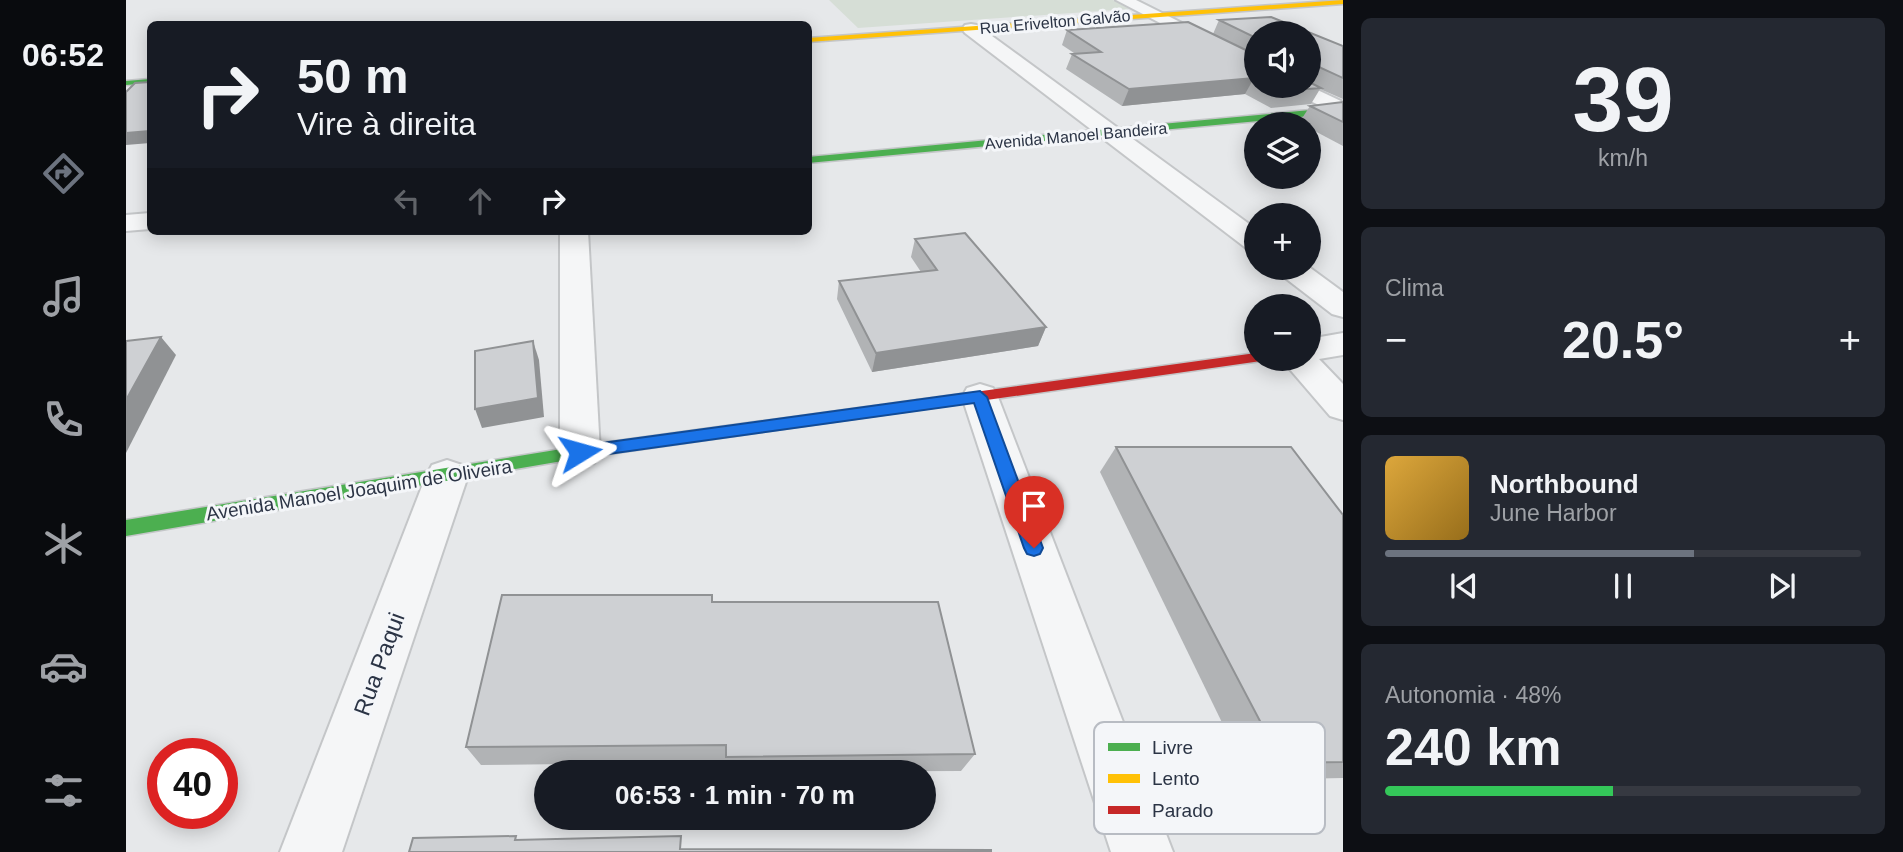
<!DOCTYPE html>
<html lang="pt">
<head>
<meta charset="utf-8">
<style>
	body { margin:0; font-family:Helvetica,sans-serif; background:#242831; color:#f1f3f6; height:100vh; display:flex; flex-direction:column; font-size:26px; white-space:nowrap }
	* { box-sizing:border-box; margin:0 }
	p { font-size:23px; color:#9ea1a6 }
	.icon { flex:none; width:38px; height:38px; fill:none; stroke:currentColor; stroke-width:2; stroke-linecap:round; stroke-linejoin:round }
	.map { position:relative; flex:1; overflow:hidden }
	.side { display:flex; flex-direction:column; gap:18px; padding:18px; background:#0d0f14; width:560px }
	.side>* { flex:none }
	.top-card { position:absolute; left:21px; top:21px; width:665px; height:214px; border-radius:10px; box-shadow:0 4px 18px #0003; background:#171b24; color:#f1f3f6; overflow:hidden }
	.fabs { position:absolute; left:1118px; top:21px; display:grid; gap:14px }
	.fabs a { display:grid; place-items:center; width:77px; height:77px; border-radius:50%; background:#171b24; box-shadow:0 4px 18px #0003; font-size:35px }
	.speed { position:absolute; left:21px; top:738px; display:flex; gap:14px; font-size:35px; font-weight:700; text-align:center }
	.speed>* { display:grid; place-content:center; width:91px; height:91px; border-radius:50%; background:#171b24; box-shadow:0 4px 18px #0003; line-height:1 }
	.speed .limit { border:10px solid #d22; background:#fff; color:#111 }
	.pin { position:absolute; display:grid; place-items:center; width:60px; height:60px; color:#fff; margin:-72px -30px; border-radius:50% 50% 50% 0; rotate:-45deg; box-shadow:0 0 7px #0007 }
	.pin .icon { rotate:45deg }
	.me { position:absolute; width:77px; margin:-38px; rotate:82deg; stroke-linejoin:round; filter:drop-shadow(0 0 5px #0008) }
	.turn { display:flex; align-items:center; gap:24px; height:147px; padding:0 35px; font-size:32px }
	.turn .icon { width:91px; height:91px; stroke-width:2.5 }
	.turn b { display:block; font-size:49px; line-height:60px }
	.lanes { display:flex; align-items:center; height:66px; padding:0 35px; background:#0003; justify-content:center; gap:35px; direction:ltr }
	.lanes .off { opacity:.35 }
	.big { font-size:52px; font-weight:700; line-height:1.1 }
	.side .card { flex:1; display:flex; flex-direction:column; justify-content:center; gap:10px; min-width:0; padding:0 24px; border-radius:10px; background:#242831 }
	.side .dial { align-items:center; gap:0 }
	.dial b { font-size:91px; line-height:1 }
	.song { display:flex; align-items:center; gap:21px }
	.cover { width:84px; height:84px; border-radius:10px; background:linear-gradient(135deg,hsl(40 70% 55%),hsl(40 70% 35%)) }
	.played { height:7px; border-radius:4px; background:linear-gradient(90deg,#6c737f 65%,#363941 65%) }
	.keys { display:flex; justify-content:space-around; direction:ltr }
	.heat { display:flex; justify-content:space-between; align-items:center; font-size:38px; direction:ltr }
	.charge { height:10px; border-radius:5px; background:linear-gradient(90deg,#34c759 48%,#363941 0) }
	.trip { position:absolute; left:408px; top:760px; width:402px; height:70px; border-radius:35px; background:#171b24; box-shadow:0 4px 18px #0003; font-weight:700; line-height:70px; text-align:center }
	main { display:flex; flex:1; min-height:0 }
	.tab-bar { display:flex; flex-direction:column; width:126px; justify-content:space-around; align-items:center; background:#090b0e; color:#9ea1a6 }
	.tab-bar .icon { width:49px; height:49px }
	.tab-bar .active { color:#6c737f }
	.tab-bar b { font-size:32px; color:#f1f3f6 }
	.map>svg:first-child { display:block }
</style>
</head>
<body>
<main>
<nav class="tab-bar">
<b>06:52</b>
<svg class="icon active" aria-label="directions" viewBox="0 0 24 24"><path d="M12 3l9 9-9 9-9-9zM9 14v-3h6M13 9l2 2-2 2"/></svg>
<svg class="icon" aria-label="music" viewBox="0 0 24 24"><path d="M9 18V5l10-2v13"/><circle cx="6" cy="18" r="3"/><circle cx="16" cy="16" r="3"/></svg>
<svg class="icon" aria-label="phone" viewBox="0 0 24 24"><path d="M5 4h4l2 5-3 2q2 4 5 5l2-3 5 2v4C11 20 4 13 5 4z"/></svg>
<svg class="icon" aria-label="climate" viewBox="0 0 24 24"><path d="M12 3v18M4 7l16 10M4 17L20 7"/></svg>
<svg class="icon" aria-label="car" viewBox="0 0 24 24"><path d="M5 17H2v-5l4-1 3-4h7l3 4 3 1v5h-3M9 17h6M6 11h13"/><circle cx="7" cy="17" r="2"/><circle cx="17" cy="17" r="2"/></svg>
<svg class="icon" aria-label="filters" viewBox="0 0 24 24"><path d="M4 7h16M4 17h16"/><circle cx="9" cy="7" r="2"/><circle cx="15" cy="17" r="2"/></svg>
</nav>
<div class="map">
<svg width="1217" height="852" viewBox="0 0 1217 852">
	<rect width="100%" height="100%" fill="#e6e8ea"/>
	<path fill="#d6ded6" d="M703,0h284l16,9 -271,19z"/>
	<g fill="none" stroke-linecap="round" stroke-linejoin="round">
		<g stroke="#c4c6c8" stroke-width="4">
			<g id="street">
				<path d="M990,0h20l120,60v13z"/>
				<path d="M845,24l6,1 279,204v21l-10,-2 -281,-215 -3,-4 3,-4z"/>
				<path d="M1157,86h26l34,16v14l-57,-26z"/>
				<path d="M24,213v16l-24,2v-16z"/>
				<path d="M434,231h28l12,221 -6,11 -14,4 -14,-4 -6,-11z"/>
				<path d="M1183,267l34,25v25l-11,-3 -52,-40 -4,-6z"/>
				<path d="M1217,333v22l-24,4 24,25v36l-13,-4 -49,-57h28v-20z"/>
				<path d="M854,384l13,4 5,9 175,455h-62l-149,-455 5,-9z"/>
				<path d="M321,460l15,5 6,11 -126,376h-62l146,-376 6,-11z"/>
			</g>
		</g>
		<g stroke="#c4c6c8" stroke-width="3">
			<g id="fast">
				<path d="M24,79v4l-24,2v-4z"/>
				<path d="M1217,107v6l-535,50v-6z"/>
				<path d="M454,446l6,2 2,4 -2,4 -6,2 -454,78v-16z"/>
			</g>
		</g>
		<g stroke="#c4c6c8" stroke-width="3">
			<g id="slow">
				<path d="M1217,0v4l-535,38v-4z"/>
				<path d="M791,400l8,5 -8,5 -337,48 -6,-2 -2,-4 2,-4 6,-2z"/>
			</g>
		</g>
		<g stroke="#c4c6c8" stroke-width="3">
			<path id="jam" d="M1130,353v6h7l-2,2 -344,49 -8,-5 8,-5z"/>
		</g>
		<use href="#street" fill="#f5f6f7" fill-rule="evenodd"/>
		<use href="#fast" fill="#4caf50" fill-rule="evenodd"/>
		<use href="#slow" fill="#ffc107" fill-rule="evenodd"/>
		<use href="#jam" fill="#c62828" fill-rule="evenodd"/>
	</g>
	<g fill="#b1b3b5" fill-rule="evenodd">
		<path d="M1145,17l72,29v53l-23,-10 -9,15 -40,4 -26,-14 -123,12 -56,-37 6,-15 2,-1 -12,-8 5,-15 121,-8 25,12 6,-14zM1130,33h53v53h-53z"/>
		<path d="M1217,102v44l-34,-18v-4h-7l-3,-1 11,-17z"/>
		<path d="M789,239l131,88 -8,19 -166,26 -35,-73 2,-18 82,-9 -10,-15z"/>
		<path d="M990,447l227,68v263l-93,2 -150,-308z"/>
		<path d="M587,602l262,152 -14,17 -234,1 -1,-10 -245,3 -15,-18z"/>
	</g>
	<g fill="#909294">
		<path d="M1128,78l-9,16 -123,12 7,-17z"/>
		<path d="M24,131v12l-24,2v-12z"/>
		<path d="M920,327l-8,19 -166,26 4,-19z"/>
		<path d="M35,337l15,18 -50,98v-53z"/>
		<path d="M407,341l6,19 5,57 -62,11 -7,-19z"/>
	</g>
	<g fill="#ced0d3" stroke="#909294" stroke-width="2">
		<path d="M1145,17l72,29v32l-24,-11h-10v-34h-53v5l-37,-18z"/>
		<path d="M1062,22l68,33v24l-2,-1 -125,11 -57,-35 29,-2 -34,-22z"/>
		<path d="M24,82v49l-24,2v-41l9,-9z"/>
		<path d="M1183,82l12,6 -40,3 -11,-5h39z"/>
		<path d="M1217,102v20l-33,-16z"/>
		<path d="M839,233l81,94 -170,26 -37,-72 98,-11 -22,-31z"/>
		<path d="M35,337l-35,63v-59z"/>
		<path d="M407,341l5,57 -63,11v-58z"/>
		<path d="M990,447h175l52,68v247l-61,1z"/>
		<path d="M376,595h210v7h226l37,152 -249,3v-12l-260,2z"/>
		<path d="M390,836l-1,4 166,-4 -1,13 311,1v2h-582l4,-14z"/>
	</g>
	<path fill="#1a73e8" stroke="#114b97" stroke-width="2" d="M854,391l7,6 56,151 -3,6 -6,2 -7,-2 -3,-6 -50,-145 -394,55 -8,-6 8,-6z"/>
	<g text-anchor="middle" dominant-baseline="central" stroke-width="6" stroke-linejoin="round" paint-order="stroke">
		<g font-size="16" fill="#2b3445" stroke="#f4f6f9">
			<text transform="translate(929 22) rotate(-5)">Rua Erivelton Galvão</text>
			<text transform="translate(950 136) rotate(-5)">Avenida Manoel Bandeira</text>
		</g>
		<g font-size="19" fill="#2b3445" stroke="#f4f6f9">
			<text transform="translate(233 490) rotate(-9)">Avenida Manoel Joaquim de Oliveira</text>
		</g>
		<g font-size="23" fill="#2b3445" stroke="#f4f6f9">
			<text transform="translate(253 664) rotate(-70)">Rua Paqui</text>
		</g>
	</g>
	<rect x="968" y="722" width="231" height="112" rx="10" fill="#f4f6f9" stroke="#b8bcc3" stroke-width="2"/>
	<rect x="982" y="743" width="32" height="8" fill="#4caf50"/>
	<rect x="982" y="774" width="32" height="9" fill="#ffc107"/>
	<rect x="982" y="806" width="32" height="8" fill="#c62828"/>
	<g font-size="19" fill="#2b3445">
		<text x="1026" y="754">Livre</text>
		<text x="1026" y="785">Lento</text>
		<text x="1026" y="817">Parado</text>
	</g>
</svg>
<div class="fabs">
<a><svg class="icon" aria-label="sound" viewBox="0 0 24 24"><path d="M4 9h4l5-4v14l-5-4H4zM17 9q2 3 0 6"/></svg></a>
<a><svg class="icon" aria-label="layers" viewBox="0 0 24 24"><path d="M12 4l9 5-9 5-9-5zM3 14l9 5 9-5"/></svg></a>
<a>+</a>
<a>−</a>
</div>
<div class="speed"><div class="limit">40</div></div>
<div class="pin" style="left:908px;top:548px;background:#d93025"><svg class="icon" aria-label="arrive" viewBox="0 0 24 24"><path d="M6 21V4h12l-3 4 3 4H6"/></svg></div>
<svg class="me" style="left:454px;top:452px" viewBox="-20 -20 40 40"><path d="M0-17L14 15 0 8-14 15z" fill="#1a73e8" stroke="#fff" stroke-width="4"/></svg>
<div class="trip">06:53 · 1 min · 70 m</div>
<div class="top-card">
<div class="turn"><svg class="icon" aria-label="right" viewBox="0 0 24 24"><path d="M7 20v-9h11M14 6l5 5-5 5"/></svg><div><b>50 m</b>Vire à direita</div></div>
<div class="lanes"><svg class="icon off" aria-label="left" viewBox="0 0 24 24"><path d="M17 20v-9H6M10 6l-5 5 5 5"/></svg><svg class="icon off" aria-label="ahead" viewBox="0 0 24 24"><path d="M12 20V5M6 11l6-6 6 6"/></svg><svg class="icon" aria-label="right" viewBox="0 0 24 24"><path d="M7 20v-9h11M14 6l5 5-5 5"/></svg></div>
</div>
</div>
<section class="side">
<div class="card dial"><b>39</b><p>km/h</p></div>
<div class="card"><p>Clima</p>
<div class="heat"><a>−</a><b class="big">20.5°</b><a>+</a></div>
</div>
<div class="card">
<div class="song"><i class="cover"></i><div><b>Northbound</b><p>June Harbor</p></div></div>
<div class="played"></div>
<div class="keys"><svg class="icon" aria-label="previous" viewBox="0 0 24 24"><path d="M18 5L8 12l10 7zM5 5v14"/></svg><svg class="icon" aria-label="pause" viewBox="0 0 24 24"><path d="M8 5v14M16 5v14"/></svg><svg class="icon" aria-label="next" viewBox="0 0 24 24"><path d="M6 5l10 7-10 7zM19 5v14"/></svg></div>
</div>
<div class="card"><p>Autonomia · 48%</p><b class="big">240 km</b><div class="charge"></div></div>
</section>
</main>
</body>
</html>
